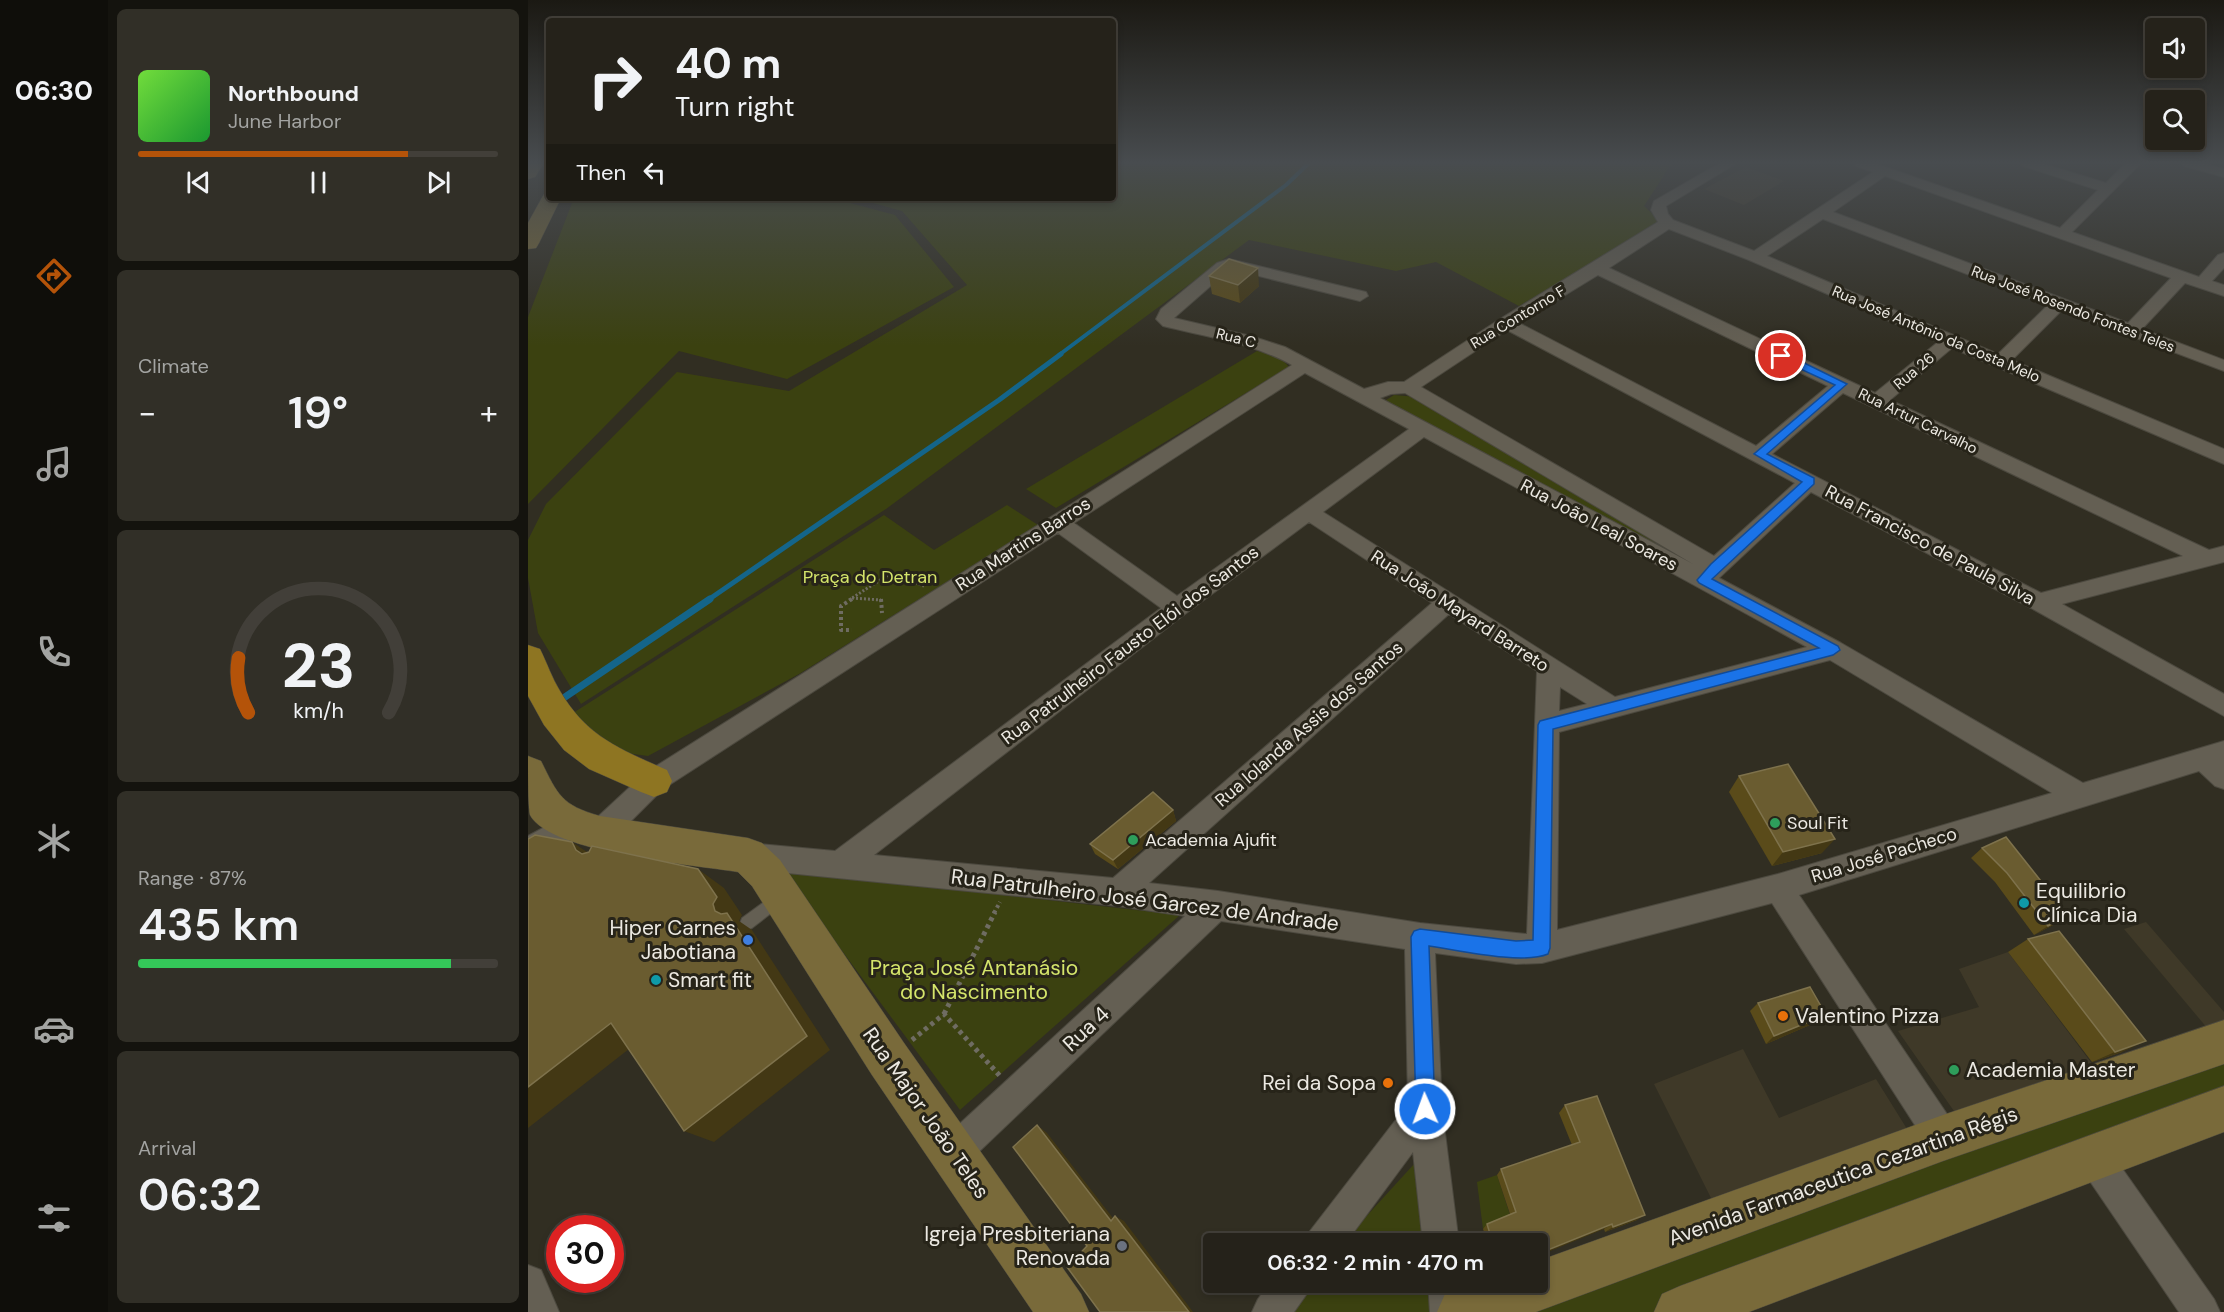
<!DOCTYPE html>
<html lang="en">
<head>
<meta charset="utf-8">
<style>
	body { margin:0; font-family:"DM Sans",sans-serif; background:#312f27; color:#f1f3f6; height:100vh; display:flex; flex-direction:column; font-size:22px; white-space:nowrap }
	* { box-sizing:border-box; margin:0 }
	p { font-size:20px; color:#a3a4a2 }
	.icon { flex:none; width:33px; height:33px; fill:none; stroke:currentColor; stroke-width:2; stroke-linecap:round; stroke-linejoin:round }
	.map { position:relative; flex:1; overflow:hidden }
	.sheet { display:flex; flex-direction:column; gap:9px; padding:9px; background:#14130e; width:420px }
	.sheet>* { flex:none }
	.guide { position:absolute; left:18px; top:18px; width:570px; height:183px; border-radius:6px; box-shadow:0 3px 9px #0003,0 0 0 2px #423f39; background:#25221a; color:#f1f3f6; overflow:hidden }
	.fabs { position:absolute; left:1617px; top:18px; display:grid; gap:12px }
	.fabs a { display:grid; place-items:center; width:60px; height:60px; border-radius:6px; background:#25221a; box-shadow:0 3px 9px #0003,0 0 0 2px #423f39; font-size:30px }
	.speed { position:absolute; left:18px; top:1215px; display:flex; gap:12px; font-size:30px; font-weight:700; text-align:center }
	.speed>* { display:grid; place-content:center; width:78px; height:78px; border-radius:50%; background:#25221a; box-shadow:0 3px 9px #0003,0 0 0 2px #423f39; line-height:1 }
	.speed .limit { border:9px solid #d22; background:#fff; color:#111 }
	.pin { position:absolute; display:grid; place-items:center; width:51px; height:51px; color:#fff; margin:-26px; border:3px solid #fff; border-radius:50%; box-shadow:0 2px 6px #0007 }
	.me { position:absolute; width:66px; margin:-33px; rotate:358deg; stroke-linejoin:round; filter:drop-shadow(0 0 4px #0008) }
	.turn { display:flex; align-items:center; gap:21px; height:126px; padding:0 30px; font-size:27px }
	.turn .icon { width:78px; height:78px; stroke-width:2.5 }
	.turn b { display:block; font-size:42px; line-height:51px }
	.then { display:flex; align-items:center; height:57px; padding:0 30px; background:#0003; gap:12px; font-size:22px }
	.big { font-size:45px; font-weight:600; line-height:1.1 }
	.sheet .card { flex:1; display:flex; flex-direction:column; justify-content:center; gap:9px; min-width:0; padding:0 21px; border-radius:9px; background:#312f27 }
	.sheet .dial { align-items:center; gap:0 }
	.dial svg { height:156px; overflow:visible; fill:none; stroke:#423f39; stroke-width:7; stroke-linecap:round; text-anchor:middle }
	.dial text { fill:#f1f3f6; stroke:none }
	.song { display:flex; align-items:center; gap:18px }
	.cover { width:72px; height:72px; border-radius:9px; background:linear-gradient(135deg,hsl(100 70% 55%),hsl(130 70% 35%)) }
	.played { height:6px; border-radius:3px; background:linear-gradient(90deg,#b45309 75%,#423f39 75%) }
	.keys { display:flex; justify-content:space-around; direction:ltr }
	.heat { display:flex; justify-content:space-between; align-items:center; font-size:33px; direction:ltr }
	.charge { height:9px; border-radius:4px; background:linear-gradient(90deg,#34c759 87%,#423f39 0) }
	.trip { position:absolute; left:675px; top:1233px; width:345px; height:60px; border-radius:6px; background:#25221a; box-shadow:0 3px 9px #0003,0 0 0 2px #423f39; font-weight:600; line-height:60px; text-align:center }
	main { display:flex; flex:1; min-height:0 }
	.dock { display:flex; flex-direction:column; width:108px; justify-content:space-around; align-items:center; background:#0f0e0a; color:#a3a4a2 }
	.dock .icon { width:42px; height:42px }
	.dock .selected { color:#b45309 }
	.dock b { font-size:27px; color:#f1f3f6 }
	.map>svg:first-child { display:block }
</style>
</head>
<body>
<main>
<nav class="dock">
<b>06:30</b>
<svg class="icon selected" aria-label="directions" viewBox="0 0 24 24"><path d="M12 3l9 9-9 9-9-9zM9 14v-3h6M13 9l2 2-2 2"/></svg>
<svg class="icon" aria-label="music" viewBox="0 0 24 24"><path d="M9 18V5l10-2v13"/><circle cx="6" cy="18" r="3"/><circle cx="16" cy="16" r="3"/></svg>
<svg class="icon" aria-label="phone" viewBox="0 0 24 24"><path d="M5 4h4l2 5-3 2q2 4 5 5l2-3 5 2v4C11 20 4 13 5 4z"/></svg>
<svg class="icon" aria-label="climate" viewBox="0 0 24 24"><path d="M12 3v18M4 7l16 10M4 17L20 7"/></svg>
<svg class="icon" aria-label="car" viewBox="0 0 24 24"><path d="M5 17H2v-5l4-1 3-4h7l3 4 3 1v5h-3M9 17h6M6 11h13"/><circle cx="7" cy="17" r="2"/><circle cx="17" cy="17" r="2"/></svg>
<svg class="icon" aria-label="filters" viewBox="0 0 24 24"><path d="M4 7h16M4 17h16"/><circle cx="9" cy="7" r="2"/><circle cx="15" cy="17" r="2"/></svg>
</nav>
<section class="sheet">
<div class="card">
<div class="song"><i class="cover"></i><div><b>Northbound</b><p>June Harbor</p></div></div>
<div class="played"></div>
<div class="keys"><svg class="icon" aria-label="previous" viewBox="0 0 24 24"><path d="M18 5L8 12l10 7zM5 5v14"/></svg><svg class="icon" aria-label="pause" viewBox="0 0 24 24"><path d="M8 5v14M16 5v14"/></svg><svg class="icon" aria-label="next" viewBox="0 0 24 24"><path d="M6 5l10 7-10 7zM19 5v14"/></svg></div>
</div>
<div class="card"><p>Climate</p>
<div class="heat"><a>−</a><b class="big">19°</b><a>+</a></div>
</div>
<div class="card dial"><svg viewBox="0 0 100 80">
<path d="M14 69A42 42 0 1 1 86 69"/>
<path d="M14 69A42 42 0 0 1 9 41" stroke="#b45309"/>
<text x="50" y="56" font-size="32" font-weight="700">23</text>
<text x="50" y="72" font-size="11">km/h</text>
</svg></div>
<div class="card"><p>Range · 87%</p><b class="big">435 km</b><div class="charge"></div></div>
<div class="card"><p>Arrival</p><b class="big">06:32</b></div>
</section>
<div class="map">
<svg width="1696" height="1312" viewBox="0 0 1696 1312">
	<rect width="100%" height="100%" fill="#312e22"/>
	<g fill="#3f3928">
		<path d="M1218,167l38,14 -40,24 -40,-16z"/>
		<path d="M1618,922l78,90v11l-16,6 -84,-100z"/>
		<path d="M1480,952l85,113 -137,49 -58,-83 81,-24 -20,-38z"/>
		<path d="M1215,1049l36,69 97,-39 36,58 -198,67 -60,-120z"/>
	</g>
	<g fill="#3b4110">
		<path d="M585,163h559l-28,43 17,16 -142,84 -83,-44 -40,9 -147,-31 -363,269 -305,195 -43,-71 -10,-55v-38l18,-36 131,-132 112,19 178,-106 -65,-74 -47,-13h258z"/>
		<path d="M46,198h257l64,17 59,72 -167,92 -108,-28 -151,153v-187z"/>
		<path d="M729,351l22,5 10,11 -233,141 -30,-19z"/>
		<path d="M866,395l23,2 290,161 -13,14 -311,-170z"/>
		<path d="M479,505l31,20 -239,149 -151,82 -30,-4 -27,-10 -18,-29 311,-198 50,35z"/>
		<path d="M254,870l398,45 -220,195z"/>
		<path d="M1696,1050v52l-556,210h-149z"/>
		<path d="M887,1163l13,80h-86z"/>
		<path d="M969,1175l14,43 -28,11 -6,-47z"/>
		<path d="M784,1282l122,1 5,29h-148z"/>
	</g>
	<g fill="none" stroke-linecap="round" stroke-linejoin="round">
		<path stroke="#14658a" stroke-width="4" d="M531,355l227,-170 23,-22"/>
		<path stroke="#14658a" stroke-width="5" d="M180,600l291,-200 62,-46"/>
		<path stroke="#14658a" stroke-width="7" d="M37,697l145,-98"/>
		<g stroke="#4c493f" stroke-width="2">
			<path id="lane" d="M251,891l5,2 2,5 -2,5 -32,25 -5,2 -5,-2 -2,-5 2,-5z"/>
		</g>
		<g stroke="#4c493f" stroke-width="2">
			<g id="street">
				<path d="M1192,163h17l-71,43 2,8 5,6 81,31 119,-79 -17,-6 -2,-3h20l186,65 38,-38 -75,-24 -2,-3h20l65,20 20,-20h15l-69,69 127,45 19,-22 6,-2v15l-12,13 12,4v11l-39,-13 -43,46 82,31v11l-162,-61 -50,50 212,89v15l-272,-116 -62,52 319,150 15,-4v16l-162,42 162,90v22l-193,-108 -220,-116 -92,86 122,65 242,140 141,-42v48l-9,-3 -16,-15 -400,124 156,231 5,12 -5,12 -12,5 -12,-5 -159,-247 -230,60 -26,1 -81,-11 7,156 17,135h-36l-10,-92 -68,92h-40l5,-13 98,-127 -3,-155 -184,-28 -255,243 -12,5 -12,-5 -5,-12 5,-12 243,-224 -67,-10 -370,-37 -10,-4 -4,-9 4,-9 10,-4 87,8 326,-243 -103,-75 -395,256 -53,53 -10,3 -10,-3 -4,-9 4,-9 55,-51 647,-408c-40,-22 -85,-28 -129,-39l-7,-7 5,-10 56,-46 12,-4 137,33 2,4 -8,5 -130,-32 -56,49 77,18 34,11 79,42 24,-7h16l96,-63 158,-97 -7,-12 3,-9zM1357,176l286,102 -43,45 -295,-111zM1295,219l225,86 -50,49 -231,-98zM1141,229l80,31 189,82 -63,51 -266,-125zM1070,275l230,111 -72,60 -237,-123zM979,330l288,153 -81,73 -293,-169zM777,373l104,56 -232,167 -103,-73zM877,393l288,171 -313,-166 11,-4zM1315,393l340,163 -142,37 -269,-139zM896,437l383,210 -192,50 -292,-185zM781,522l123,81 -319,275 -239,-23 311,-241zM921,614l88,57 -10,263 -107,-11 -202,-32 -69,-8zM1302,660l222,133 -274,81 -221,56 2,-198zM1032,687l27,17 -28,7z"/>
				<path d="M1654,163h21l21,6v8l-40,-11z"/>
				<path d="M43,813l10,3 4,9 -4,9 -53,30v-28z"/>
				<path d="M1567,1142l12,5 107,152 6,13h-41l-96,-141 -5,-12 5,-12z"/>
				<path d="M0,1265l13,5 18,42h-31z"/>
				<path d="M742,1282h41l-5,13 -12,17h-42l6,-13z"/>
				<path d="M900,1282h36l4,30h-38z"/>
			</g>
		</g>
		<g stroke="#4c493f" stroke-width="1">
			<g id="secondary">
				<path d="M0,163h16l-9,14 -7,2z"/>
				<path d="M21,192v6h12l-22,45 -3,5 -8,1v-26l16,-29z"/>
				<path d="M0,756l13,5c17,34 20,44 59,55l148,22 14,5 18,17 124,183 177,251 8,18h-56l-161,-237 -120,-189 -14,-14c-42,-7 -188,-19 -208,-57 -2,-12 -2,-44 -2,-59z"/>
				<path d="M1696,1020v44l-281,97 -407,151h-99l8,-18 29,-12h64v-21l405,-146z"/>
				<path d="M1696,1086v46l-475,180h-95l8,-18 18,-8z"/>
			</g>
		</g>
		<g stroke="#4c493f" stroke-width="1">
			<path id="primary" d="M0,645l12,4c7,14 12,29 20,42 27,46 60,58 107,79l5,11 -5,11 -13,5 -13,-5 -52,-23 -25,-19 -20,-25 -16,-29z"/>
		</g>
		<g stroke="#6f6c62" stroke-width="3" stroke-dasharray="2 2" stroke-linecap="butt">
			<path d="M324,598l29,2"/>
			<path d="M321,600l42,-27 33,13"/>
		</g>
		<g stroke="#6f6c62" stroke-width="4" stroke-dasharray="3 3" stroke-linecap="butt">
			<path d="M324,599l-11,7v24h11"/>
			<path d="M353,599l1,14"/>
			<path d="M466,913l6,-11"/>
		</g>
		<g stroke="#6f6c62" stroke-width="5" stroke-dasharray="4 4" stroke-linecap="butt">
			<path d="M416,1014l51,-102"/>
			<path d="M384,1040l32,-26 56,62"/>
		</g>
		<use href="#lane" fill="#645f53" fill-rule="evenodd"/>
		<use href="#street" fill="#645f53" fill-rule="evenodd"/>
		<use href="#secondary" fill="#796a3a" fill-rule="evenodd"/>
		<use href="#primary" fill="#8e7522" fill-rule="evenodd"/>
	</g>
	<g fill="#5a4b1a">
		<path d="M681,276l50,10 -19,17 -28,-9z"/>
		<path d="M1211,776l83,77 -50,13 -43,-74z"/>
		<path d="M645,810l3,11 -58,48 -23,-15 -5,-10z"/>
		<path d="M1454,848l86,67 -13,9 -21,11 -39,-53 -24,-24z"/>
		<path d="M1500,939l94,113 -30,10 -84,-110z"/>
		<path d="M1230,1003l59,19 -51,22 -16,-33z"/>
		<path d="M1037,1105l72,115 -32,12 -1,-3 -66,15h-50l-5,-15 4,-5 23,-10 -13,-39 4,-6 71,-24 -13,-32z"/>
	</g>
	<g fill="#433814">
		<path d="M730,268l1,18 -19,17 -2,-18z"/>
		<path d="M645,810l3,11 -58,48 -5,-9z"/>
		<path d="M1307,839l-13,14 -50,13 11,-14z"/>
		<path d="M44,842l30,20 -26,-12z"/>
		<path d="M170,869l26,19 18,27 -3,6 13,9 78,120 -116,92 -30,-11 31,-220z"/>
		<path d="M1540,915l-13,9 -21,11 14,-9z"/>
		<path d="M1298,1015l-9,7 -51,22 8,-8z"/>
		<path d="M83,1023l32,15 -115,90v-41z"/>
		<path d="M1618,1041l-24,11 -30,10 23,-10z"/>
		<path d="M509,1125l10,8 72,93 -8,-5z"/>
		<path d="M1117,1215l-8,5 -32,12 8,-5z"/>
		<path d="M587,1216l9,5 69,91h-4z"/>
		<path d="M1084,1224l-8,5 -66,27v-2z"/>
	</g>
	<g fill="#6a5c30" stroke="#7e724c" stroke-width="1.5">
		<path d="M701,259l29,9 -20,17 -29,-9z"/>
		<path d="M1260,764l47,75 -52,13 -44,-76z"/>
		<path d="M625,792l20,18 -60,50 -23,-16z"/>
		<path d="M7,835l37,7 4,8 6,4 7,-2 3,-6 106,23 19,28 -4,7 2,7 6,3 6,-1 80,123 -123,95 -73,-108 -83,64v-248z"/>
		<path d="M1478,837l62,78 -20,11 -41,-53 -25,-25z"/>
		<path d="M1531,931l87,110 -31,11 -87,-113z"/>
		<path d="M1282,987l16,28 -52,21 -16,-33z"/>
		<path d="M1069,1096l48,119 -32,12 -1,-3 -74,30v-10h-45l-6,-20 29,-12 -15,-43 79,-27 -15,-37z"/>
		<path d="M509,1125l74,96 4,-5 74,96h-89l-33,-45 20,-21 -74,-99z"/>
	</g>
	<linearGradient id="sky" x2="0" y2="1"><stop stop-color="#1b1913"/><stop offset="0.47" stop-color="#484c4f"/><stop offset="1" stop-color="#484c4f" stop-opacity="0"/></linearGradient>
	<rect width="1696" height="346" fill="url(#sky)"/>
	<path fill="#1a73e8" stroke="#114b97" stroke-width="1.5" d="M1249,353h7l63,31 -80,70 47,24v6l-102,95 126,67 2,4 -7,5 -280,74 -3,219 -2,6c-26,11 -90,-4 -119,-8l6,163 -3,7 -7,3 -7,-3 -2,-7 -5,-172 3,-6 6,-2 96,12 17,-1 5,-215 2,-4 279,-73 -120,-65 -2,-3 14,-16 91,-82 -48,-28 81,-69 -58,-27z"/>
	<g fill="#2e9e5b" stroke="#272419" stroke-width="2">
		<circle cx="1247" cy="823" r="6"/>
		<circle cx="605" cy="840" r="6"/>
		<circle cx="1426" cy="1070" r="6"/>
	</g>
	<g fill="#0f9aa8" stroke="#272419" stroke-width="2">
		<circle cx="1496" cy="903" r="6"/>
		<circle cx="128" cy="980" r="6"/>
	</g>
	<circle fill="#3f7fe0" stroke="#272419" stroke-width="2" cx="220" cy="940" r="6"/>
	<g fill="#e8710a" stroke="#272419" stroke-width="2">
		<circle cx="1255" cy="1016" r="6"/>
		<circle cx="860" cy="1083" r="6"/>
	</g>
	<circle fill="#6b7280" stroke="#272419" stroke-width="2" cx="594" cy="1246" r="6"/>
	<g text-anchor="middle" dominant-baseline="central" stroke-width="6" stroke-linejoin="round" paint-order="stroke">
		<g font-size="15" fill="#ece9e2" stroke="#272419">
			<text transform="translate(1545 309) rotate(21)">Rua José Rosendo Fontes Teles</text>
			<text transform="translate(990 317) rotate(-31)">Rua Contorno F</text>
			<text transform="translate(1408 334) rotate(23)">Rua José Antônio da Costa Melo</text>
			<text transform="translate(708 338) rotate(14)">Rua C</text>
			<text transform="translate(1386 371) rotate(-40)">Rua 26</text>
			<text transform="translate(1390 421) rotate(26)">Rua Artur Carvalho</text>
		</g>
		<g font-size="18" fill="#ece9e2" stroke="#272419">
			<text transform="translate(1071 525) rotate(28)">Rua João Leal Soares</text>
			<text transform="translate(495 544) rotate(-33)">Rua Martins Barros</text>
			<text transform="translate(1402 545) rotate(28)">Rua Francisco de Paula Silva</text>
			<text transform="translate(932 611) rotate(33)">Rua João Mayard Barreto</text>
			<text transform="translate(602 645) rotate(-37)">Rua Patrulheiro Fausto Elói dos Santos</text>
			<text transform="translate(781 724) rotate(-41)">Rua Iolanda Assis dos Santos</text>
			<text transform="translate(1356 855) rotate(-17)">Rua José Pacheco</text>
		</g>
		<g font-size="18" fill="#d5e56b" stroke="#272419">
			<text x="342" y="577">Praça do Detran</text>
		</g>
		<g font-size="18" fill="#ece9e2" stroke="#272419" text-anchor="start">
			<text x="1259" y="823">Soul Fit</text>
			<text x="617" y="840">Academia Ajufit</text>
		</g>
		<g font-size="21" fill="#ece9e2" stroke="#272419" text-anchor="start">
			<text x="1508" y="891">Equilibrio<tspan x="1508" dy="24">Clínica Dia</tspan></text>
			<text x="208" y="928" text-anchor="end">Hiper Carnes<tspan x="208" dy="24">Jabotiana</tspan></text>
			<text x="140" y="980">Smart fit</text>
			<text x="1267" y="1016">Valentino Pizza</text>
			<text x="1438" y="1070">Academia Master</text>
			<text x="848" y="1083" text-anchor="end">Rei da Sopa</text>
			<text x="582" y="1234" text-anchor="end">Igreja Presbiteriana<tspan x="582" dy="24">Renovada</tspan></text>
		</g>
		<g font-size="21" fill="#ece9e2" stroke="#272419">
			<text transform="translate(617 900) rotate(7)">Rua Patrulheiro José Garcez de Andrade</text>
			<text transform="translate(558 1029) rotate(-43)">Rua 4</text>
			<text transform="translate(398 1113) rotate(55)">Rua Major João Teles</text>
			<text transform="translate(1315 1176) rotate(-20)">Avenida Farmaceutica Cezartina Régis</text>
		</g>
		<g font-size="21" fill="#d5e56b" stroke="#272419">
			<text x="446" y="968">Praça José Antanásio<tspan x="446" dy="24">do Nascimento</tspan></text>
		</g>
	</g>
</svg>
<div class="fabs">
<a><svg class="icon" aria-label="sound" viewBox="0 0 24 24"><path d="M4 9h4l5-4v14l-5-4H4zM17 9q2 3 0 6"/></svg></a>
<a><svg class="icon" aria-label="search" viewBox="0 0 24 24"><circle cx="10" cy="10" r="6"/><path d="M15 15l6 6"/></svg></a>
</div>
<div class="speed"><div class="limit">30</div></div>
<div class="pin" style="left:1253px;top:356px;background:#d93025"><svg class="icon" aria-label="arrive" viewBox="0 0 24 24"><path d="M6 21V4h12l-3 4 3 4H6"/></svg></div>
<svg class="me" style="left:897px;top:1109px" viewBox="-20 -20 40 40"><circle r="17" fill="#1a73e8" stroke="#fff" stroke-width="3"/><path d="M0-11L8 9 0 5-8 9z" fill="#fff"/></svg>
<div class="trip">06:32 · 2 min · 470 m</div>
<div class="guide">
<div class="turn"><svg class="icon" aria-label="right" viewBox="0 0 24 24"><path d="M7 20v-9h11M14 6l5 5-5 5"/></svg><div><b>40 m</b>Turn right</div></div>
<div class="then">Then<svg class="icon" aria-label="left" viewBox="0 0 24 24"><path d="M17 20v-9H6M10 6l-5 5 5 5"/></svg></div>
</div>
</div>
</main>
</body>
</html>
